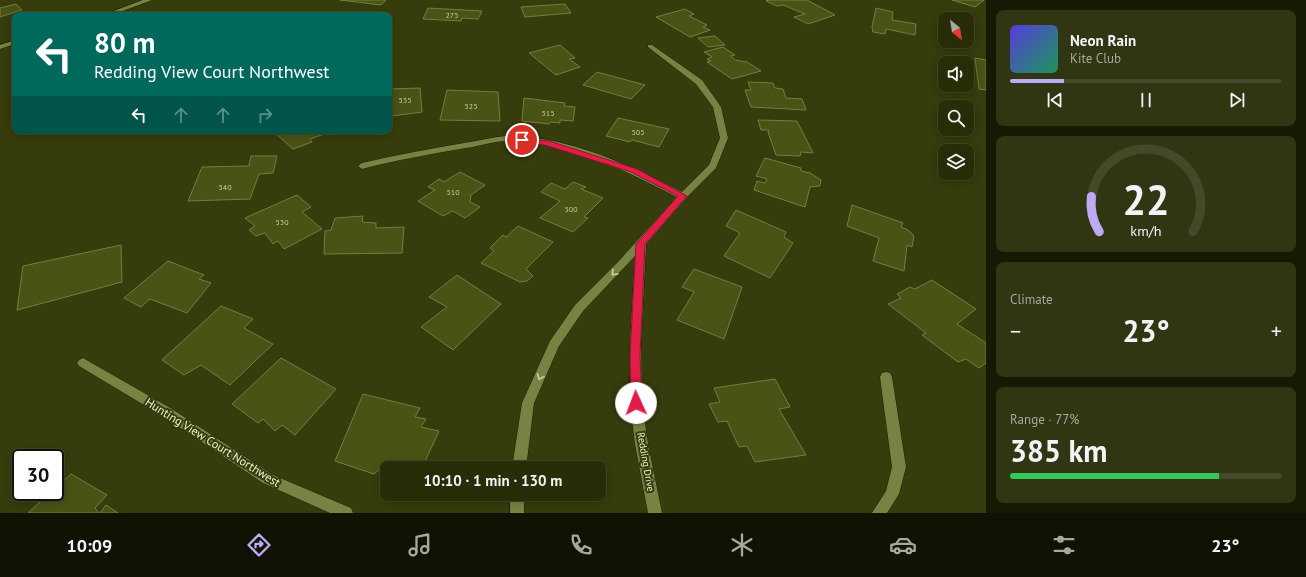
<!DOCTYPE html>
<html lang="en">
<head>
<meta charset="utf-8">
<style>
	body { margin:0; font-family:"PT Sans",sans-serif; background:#303512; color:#f1f3f6; height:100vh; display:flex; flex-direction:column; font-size:15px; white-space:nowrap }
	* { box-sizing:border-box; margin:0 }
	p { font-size:13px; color:#a5a89c }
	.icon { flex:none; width:22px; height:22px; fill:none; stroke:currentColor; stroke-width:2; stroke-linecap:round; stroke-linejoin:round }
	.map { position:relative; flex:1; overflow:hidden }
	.drawer { display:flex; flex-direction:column; gap:10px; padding:10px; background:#161904; width:320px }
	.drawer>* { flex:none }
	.guide { position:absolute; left:12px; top:12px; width:380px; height:122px; border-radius:8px; box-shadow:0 2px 10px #0003,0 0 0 1px #444929; background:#00695c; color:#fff; overflow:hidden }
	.needle { width:26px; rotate:150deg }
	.tools { position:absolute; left:938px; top:12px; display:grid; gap:8px }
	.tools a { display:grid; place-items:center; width:36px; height:36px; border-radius:8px; background:#282d08; box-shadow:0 2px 10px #0003,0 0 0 1px #444929; font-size:20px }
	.speed { position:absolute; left:12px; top:449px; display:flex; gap:8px; font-size:20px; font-weight:700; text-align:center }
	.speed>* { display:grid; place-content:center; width:52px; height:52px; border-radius:50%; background:#282d08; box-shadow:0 2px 10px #0003,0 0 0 1px #444929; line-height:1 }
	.speed .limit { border:2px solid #111; border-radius:6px; background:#fff; color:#111 }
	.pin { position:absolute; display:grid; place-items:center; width:34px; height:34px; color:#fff; margin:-17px; border:2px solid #fff; border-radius:50%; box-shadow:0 1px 4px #0007 }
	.me { position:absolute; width:44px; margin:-22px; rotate:358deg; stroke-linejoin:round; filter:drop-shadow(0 0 3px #0008) }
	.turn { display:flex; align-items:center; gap:14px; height:84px; padding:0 16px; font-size:18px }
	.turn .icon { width:52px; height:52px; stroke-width:2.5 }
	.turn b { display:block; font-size:28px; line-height:34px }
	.lanes { display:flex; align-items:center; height:38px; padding:0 16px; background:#0003; justify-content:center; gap:20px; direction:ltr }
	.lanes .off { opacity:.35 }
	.big { font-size:30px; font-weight:800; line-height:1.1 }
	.drawer .widget { flex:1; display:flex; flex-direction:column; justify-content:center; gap:6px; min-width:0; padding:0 14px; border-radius:8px; background:#303512 }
	.drawer .dial { align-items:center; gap:0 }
	.dial svg { height:104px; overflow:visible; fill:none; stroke:#444929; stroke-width:7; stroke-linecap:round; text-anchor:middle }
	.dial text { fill:#f1f3f6; stroke:none }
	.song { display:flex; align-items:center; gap:12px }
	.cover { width:48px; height:48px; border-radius:6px; background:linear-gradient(135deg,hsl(250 70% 55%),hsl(150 70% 35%)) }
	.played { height:4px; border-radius:2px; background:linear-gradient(90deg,#bea9f4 20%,#444929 20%) }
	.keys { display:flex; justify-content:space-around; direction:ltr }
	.heat { display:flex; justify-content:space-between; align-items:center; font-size:22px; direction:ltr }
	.charge { height:6px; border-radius:3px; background:linear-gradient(90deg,#34c759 77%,#444929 0) }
	.trip { position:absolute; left:380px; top:461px; width:226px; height:40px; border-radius:8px; background:#282d08; box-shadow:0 2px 10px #0003,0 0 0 1px #444929; font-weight:800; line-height:40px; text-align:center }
	.dock { display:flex; height:64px; justify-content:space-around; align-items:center; background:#101203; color:#a5a89c }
	.dock .icon { width:28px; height:28px }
	.dock .active { color:#bea9f4 }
	.dock b { font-size:18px; color:#f1f3f6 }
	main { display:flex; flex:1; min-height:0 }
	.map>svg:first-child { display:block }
</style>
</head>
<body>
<main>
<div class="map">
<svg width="986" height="513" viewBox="0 0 986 513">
	<rect width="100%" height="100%" fill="#363c0b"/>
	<g fill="#4a5215" stroke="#747e3f">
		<path d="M340,0h46l-5,5z"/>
		<path d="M769,0h38l28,15 -27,9 -14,-7 11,-3 -22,-9 -6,1 -11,-5z"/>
		<path d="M952,0h32l-9,7z"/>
		<path d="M16,4l6,6 -22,7v-9z"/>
		<path d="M565,4l6,9 -46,4 -4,-10z"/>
		<path d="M428,8l54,3 -4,8 -16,-1 -1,3 -38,-2z"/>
		<path d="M876,8l17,4 -1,8 24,4 -1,11 -29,-6 -1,5 -12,-2 -1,-5z"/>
		<path d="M685,9l9,5 -5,2 18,9 -4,2 7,3 -20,7 -34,-20z"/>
		<path d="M715,36l10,9 -17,2 -10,-9z"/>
		<path d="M560,45l15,13 -6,1 11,8 -24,8 -27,-22z"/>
		<path d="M723,47l12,8 -4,1 4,4 12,2 14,9 -29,8 -25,-17 4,-1 -4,-2 5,-2 -8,-5z"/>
		<path d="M975,58l11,2v30l-7,-1z"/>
		<path d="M597,72l48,13 -14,14 -48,-14z"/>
		<path d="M748,82l25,1 2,5 8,1 3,9 16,1 4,11 -55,-3 -6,-17h6z"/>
		<path d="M420,88l2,24 -30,4 -1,10h-2v-37z"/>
		<path d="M447,90l51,2 2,29 -60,-1z"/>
		<path d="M524,98l41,5 -1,3 11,1 -2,14 -13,-1v3l-9,-1 -2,2 -27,-3z"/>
		<path d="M618,118l51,11 -10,18 -27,-7 -2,2 -24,-6z"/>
		<path d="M758,120l39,1 16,32 -12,-1 -1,4 -24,-1 -8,-23 1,-2h-8z"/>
		<path d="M339,131l-8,3 -4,-1 -17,6 2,3 -19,7 -19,-17z"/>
		<path d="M251,156h26l-4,17 -14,1 -9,25 -62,2 14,-34 47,-1z"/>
		<path d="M765,158l36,10v3l9,2 11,7 -1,6 -10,1 -5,20 -51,-17 3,-9 8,2 2,-4 -11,-3z"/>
		<path d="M460,172l25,13 -14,10 -1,7 10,5 -15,11 -12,-7 -10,5 -25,-15 17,-11 -7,-3 11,-8 5,3z"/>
		<path d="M573,182l13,5 -5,2 22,9 -19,19 4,1 -15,14 -33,-14 20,-17 -19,-9 10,-9 14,6z"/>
		<path d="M297,195l14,12 -9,5 20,17 -38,20 -6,-8 -5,3 -8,-11 -9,3 -7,-6 6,-4 -10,-8z"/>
		<path d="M852,205l51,18 -2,4 7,3 6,6 -2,11 -5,-2 -3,26 -31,-10 6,-23 -32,-12z"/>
		<path d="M736,210l50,22 -2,5 9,6 -23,35 -46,-22 16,-23 -14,-7z"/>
		<path d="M363,216l-1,6 14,1v5l28,-1 -2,26 -78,1 1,-23 6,-1 4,-12z"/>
		<path d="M518,226l35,16 -27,27 7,7 -6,5 -7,1 -39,-19 13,-12 -4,-3 13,-13 3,2z"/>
		<path d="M121,245l1,37 -105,28 6,-44z"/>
		<path d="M168,261l36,14 -5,4 12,4 -24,30 -37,-14 -9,8 -17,-9z"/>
		<path d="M694,269l48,18 -18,52 -47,-19 17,-28 -12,-5z"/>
		<path d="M457,275l44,29 -48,46 -32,-23 26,-20 -18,-10z"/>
		<path d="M932,280l44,29 -19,15 29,19v20l-7,5 -13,-9 -8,3 -36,-27 4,-2 -38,-29 13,-6 -4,-4 13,-7 5,2z"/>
		<path d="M221,306l32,13 -9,9 29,16 -43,41 -29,-20 -17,10 -22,-15z"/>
		<path d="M281,358l55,31 -41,46 -13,-10 -7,6 -12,-12 -5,4 -26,-19z"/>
		<path d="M775,379l15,28 -11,2 27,46 -51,7 -8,-16 -8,1 -12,-26 -9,1 -9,-18 11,-2 -6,-14z"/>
		<path d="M363,394l57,14 -5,9 11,2 -5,8 18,4 -17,37h-35v1l-6,-1 -7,6 -39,-13z"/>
		<path d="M71,474l36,21 -12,13 4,5h-71l23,-21h4v-4z"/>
		<path d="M106,505l12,8h-18z"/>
	</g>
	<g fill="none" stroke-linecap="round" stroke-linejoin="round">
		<g stroke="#1e2202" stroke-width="1">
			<g id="minor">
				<path d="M143,0h9l-40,15h-9z"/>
				<path d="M15,40v4l-15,5v-4z"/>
				<path d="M648,45h4l50,35 19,27 7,31 -12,30 -30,30 -40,46 -5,99 1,59 6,42 14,69h-14l-13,-69 -5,-42v-59l5,-87 -52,55 -24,35 -25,57 -8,65h-14l10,-65 28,-62 25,-36 42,-42 60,-66c-52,-27 -109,-55 -169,-56 -14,0 -28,5 -42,7 -35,6 -70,12 -104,21l-4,-3 4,-3c34,-8 68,-14 102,-20 14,-2 28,-6 42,-7 59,-1 124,29 176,56l27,-27 11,-27 -7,-31 -17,-23 -48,-37z"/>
				<path d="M83,358l89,51 101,66 78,33 2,5h-23l-67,-30 -99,-66 -85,-51 -2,-3 2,-3z"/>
				<path d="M886,372l4,1 2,4 14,90 -7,27 -12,19h-15l14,-22 6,-24 -12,-90 2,-4z"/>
				<rect x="510" y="494" width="14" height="19"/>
			</g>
		</g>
		<use href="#minor" fill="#788243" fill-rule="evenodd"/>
	</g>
	<defs><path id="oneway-chevron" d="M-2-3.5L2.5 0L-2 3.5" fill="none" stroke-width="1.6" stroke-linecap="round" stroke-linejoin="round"/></defs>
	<g stroke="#cad2a8">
		<use href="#oneway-chevron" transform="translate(614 273) rotate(135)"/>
		<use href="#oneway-chevron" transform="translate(540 377) rotate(114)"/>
	</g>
	<path fill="#e11d48" stroke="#92132f" d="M522,138l27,3 88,28 50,27 -42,48 -5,111 2,48 -2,3 -4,2 -4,-2 -1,-3 -1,-48 6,-111 42,-48 -47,-24 -86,-27 -26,-3 -1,-2z"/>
	<g text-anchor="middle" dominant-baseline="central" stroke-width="4" stroke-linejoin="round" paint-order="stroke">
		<g font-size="8" fill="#c4cca4">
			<text x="452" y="15">275</text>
			<text x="405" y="100">535</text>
			<text x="471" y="106">525</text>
			<text x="548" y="113">515</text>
			<text x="638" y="132">505</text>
			<text x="225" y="187">540</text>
			<text x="453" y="192">510</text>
			<text x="571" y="209">500</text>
			<text x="282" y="222">530</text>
		</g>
		<g font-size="10" fill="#edf4d3" stroke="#363c0b">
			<text transform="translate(646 462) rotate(80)">Redding Drive</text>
		</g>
		<g font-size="12" fill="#edf4d3" stroke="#363c0b">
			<text transform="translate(213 442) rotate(32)">Hunting View Court Northwest</text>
		</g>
	</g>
</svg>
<div class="tools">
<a><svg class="needle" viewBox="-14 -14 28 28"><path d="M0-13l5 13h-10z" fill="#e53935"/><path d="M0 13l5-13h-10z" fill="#a5a89c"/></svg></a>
<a><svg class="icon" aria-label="sound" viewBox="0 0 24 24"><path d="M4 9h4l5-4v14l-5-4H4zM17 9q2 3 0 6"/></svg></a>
<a><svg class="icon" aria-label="search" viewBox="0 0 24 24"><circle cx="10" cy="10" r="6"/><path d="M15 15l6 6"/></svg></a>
<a><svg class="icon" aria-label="layers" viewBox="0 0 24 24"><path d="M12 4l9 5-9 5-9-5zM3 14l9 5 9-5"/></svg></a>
</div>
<div class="speed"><div class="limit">30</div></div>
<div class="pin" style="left:522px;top:140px;background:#d93025"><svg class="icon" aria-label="arrive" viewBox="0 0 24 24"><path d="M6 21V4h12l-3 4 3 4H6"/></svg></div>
<svg class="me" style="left:636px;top:403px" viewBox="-20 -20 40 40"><circle r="19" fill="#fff"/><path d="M0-13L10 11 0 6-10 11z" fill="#e11d48"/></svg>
<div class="trip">10:10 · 1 min · 130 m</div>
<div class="guide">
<div class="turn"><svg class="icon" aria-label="left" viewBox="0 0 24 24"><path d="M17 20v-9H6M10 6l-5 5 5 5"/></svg><div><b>80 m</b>Redding View Court Northwest</div></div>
<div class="lanes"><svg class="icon" aria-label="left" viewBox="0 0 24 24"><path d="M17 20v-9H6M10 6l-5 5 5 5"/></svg><svg class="icon off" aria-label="ahead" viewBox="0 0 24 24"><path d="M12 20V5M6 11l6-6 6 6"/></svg><svg class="icon off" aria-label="ahead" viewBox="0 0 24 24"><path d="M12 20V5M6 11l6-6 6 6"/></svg><svg class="icon off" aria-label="right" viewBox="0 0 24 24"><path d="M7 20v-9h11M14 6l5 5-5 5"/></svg></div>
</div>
</div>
<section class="drawer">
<div class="widget">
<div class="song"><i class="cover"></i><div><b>Neon Rain</b><p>Kite Club</p></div></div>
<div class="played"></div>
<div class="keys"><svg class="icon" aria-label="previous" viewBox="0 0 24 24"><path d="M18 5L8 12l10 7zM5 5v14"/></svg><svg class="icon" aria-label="pause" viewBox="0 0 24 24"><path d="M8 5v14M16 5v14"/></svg><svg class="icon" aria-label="next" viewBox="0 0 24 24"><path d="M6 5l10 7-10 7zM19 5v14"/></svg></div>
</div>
<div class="widget dial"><svg viewBox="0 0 100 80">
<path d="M14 69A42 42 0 1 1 86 69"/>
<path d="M14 69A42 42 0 0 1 8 42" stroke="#bea9f4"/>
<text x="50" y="56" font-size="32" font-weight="700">22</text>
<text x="50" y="72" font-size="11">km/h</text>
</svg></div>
<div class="widget"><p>Climate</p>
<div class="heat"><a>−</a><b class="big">23°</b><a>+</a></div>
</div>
<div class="widget"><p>Range · 77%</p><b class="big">385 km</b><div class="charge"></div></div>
</section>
</main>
<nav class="dock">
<b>10:09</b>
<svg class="icon active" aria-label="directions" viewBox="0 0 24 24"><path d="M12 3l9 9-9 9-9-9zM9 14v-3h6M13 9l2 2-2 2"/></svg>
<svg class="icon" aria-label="music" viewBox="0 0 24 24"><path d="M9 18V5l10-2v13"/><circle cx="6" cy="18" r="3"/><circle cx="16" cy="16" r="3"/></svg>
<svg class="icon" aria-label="phone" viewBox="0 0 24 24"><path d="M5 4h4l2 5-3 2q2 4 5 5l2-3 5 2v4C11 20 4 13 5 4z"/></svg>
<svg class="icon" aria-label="climate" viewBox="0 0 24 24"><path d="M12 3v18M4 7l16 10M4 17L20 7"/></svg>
<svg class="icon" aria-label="car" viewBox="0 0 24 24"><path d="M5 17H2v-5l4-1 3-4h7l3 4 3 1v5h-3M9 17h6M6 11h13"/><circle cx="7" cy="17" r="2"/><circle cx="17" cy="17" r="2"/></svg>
<svg class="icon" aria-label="filters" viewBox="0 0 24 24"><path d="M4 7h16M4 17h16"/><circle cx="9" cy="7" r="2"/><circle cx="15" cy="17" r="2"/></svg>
<b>23°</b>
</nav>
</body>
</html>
